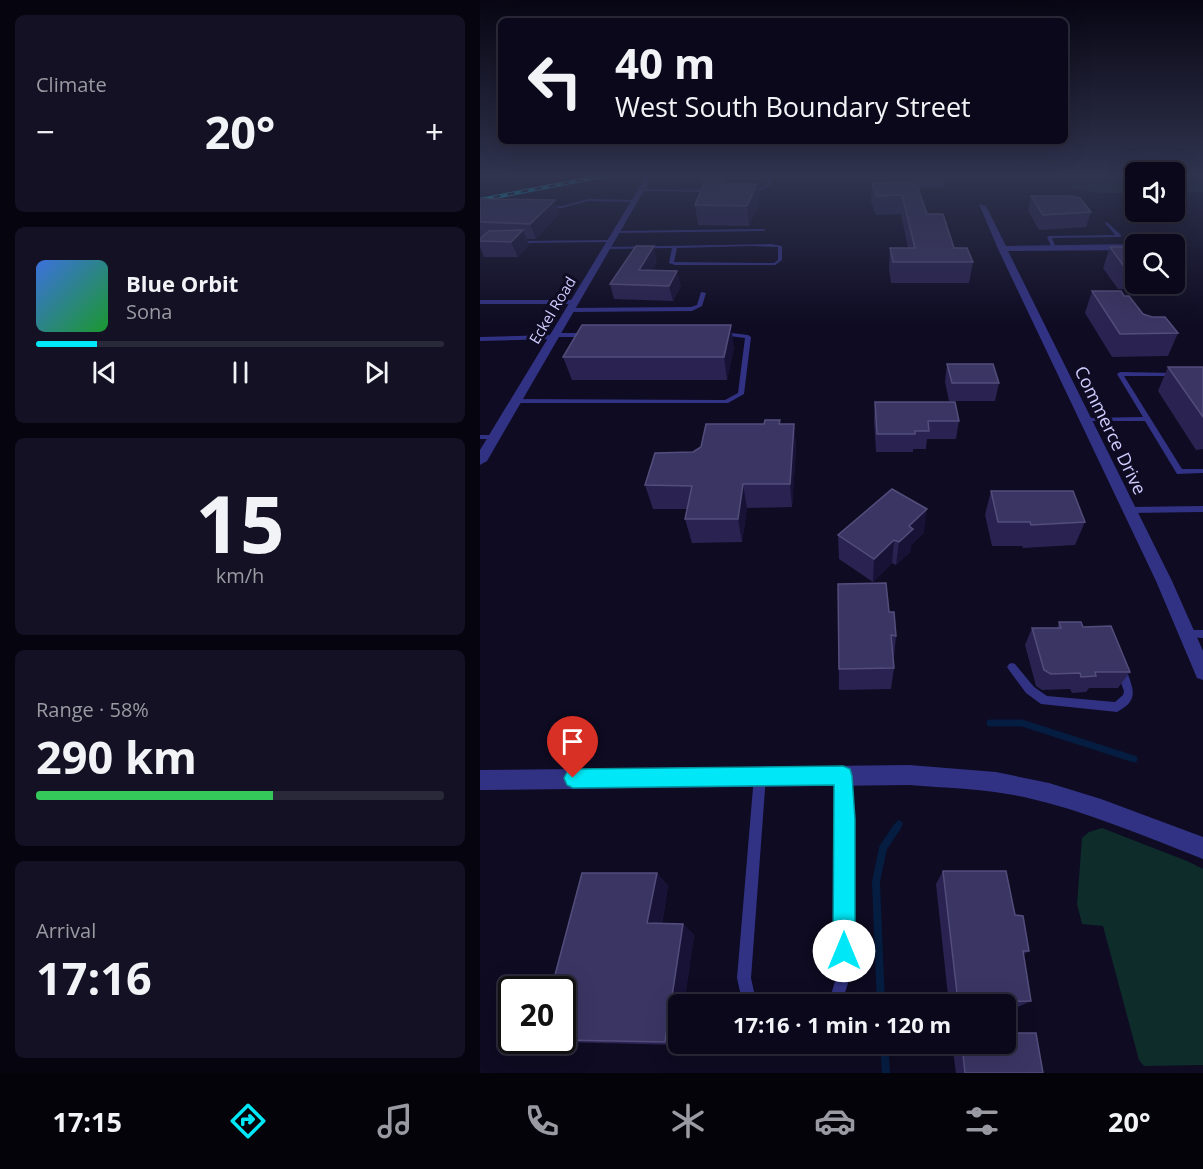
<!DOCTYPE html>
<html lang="en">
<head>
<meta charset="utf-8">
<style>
	body { margin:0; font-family:"Open Sans",sans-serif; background:#131123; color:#f1f3f6; height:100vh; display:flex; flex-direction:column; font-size:22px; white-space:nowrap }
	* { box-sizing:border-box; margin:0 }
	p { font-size:20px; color:#999aa2 }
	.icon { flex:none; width:33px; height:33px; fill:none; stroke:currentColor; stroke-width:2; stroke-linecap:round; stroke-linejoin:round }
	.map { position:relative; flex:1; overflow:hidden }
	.panel { display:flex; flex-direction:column; gap:15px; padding:15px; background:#06040e; width:480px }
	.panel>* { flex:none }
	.hud { position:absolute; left:18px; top:18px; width:570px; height:126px; border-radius:9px; box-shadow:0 6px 24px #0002,0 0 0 2px #2a2939; background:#0a081a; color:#f1f3f6; overflow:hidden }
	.tools { position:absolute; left:645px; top:162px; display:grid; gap:12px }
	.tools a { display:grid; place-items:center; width:60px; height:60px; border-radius:9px; background:#0a081a; box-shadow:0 6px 24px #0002,0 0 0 2px #2a2939; font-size:30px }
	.speed { position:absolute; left:18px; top:976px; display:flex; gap:12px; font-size:30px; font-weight:700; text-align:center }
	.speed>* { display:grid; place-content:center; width:78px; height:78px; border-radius:50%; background:#0a081a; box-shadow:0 6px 24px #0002,0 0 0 2px #2a2939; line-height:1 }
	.speed .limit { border:3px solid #111; border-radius:9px; background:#fff; color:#111 }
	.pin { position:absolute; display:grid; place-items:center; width:51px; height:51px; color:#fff; margin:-62px -26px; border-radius:50% 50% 50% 0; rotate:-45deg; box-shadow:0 0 6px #0007 }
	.pin .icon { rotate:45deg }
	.me { position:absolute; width:66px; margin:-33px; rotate:0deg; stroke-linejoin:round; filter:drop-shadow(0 0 4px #0008) }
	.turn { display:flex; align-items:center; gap:21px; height:126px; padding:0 18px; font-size:27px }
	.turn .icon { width:78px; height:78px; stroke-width:2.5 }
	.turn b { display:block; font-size:42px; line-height:51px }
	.big { font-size:45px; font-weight:700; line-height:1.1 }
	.panel .tile { flex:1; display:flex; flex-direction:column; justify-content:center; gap:9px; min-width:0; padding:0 21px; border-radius:9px; background:#131123 }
	.panel .dial { align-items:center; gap:0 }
	.dial b { font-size:78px; line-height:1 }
	.song { display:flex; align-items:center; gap:18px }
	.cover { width:72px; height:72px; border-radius:9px; background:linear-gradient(135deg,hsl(220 70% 55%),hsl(130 70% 35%)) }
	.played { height:6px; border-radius:3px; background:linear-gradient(90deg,#00e8f7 15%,#2a2939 15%) }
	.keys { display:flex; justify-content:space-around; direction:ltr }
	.heat { display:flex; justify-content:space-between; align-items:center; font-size:33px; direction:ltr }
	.charge { height:9px; border-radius:4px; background:linear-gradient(90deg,#34c759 58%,#2a2939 0) }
	.trip { position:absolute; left:188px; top:994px; width:348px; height:60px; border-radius:9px; background:#0a081a; box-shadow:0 6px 24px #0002,0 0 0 2px #2a2939; font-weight:700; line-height:60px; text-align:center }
	.dock { display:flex; height:96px; justify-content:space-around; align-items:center; background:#04030a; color:#999aa2 }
	.dock .icon { width:42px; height:42px }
	.dock .active { color:#00e8f7 }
	.dock b { font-size:27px; color:#f1f3f6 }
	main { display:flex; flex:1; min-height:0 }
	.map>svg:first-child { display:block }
</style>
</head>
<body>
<main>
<section class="panel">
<div class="tile"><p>Climate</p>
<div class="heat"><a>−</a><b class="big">20°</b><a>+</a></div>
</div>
<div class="tile">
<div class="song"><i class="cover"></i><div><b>Blue Orbit</b><p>Sona</p></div></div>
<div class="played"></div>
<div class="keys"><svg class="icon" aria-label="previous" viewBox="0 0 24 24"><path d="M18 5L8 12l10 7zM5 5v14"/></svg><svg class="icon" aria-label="pause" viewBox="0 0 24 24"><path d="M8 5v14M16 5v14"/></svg><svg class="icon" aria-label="next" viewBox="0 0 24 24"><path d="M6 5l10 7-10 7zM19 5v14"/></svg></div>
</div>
<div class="tile dial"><b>15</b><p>km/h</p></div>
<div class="tile"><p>Range · 58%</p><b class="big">290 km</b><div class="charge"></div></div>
<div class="tile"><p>Arrival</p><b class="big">17:16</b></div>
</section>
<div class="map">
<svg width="723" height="1073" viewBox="0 0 723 1073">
	<rect width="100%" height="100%" fill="#0e0b22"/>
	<g fill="#0e2c2a">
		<path d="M583,175h72v18h-33l-29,-4z"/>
		<path d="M694,175h29v17h-28z"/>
		<path d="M622,828l85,33 16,8v196l-59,1 -5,-6 -36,-134 -21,-2 -5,-20 5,-66 7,-6z"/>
	</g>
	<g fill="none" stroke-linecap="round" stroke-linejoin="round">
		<g stroke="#051d41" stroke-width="7">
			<path d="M510,723h32l112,36"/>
			<path d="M416,828l3,-4"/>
		</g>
		<g stroke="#051d41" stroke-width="8">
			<path d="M401,1005l-5,-123 7,-34 14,-21"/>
			<path d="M404,1044l2,29"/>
		</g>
		<g fill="#323284" fill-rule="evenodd">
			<path d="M290,175h4l-5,12 -8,3 -15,1 -2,-1 16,-2 6,-3z"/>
			<path d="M161,189l68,1 2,1 -2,1 -69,-1z"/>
			<path d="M108,199l47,1 2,1 -2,1 -47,-1 -26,7h-16l-2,-1 2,-1h16z"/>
			<path d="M627,222l14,13v2l-69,1 4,10 -2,1 -2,-1 -5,-11 2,-1 66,-1 -10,-12z"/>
			<path d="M283,229l2,1v1l-149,2 -2,-1 2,-1z"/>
			<path d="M132,240v2h-2l-92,1 -2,-1 2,-1z"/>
			<path d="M291,244l11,2v14l-7,5h-100l-6,-2 3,-15 -66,1 -2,-1 2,-1zM270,246l28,1v13l-4,3 -100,-1 3,-14z"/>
			<path d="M221,292l5,1 -4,13 -10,5 -123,1 -3,-2 3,-2 122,-1 6,-2z"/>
			<path d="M0,300h94l3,2 -3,2h-94z"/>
			<path d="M243,332l25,3 3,2 -7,57 -16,9h-213l-3,-2 3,-2 210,1 13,-7 7,-55 -24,-3v-2z"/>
			<path d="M74,333h33l3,2 -3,2h-31l-3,2 -73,2v-4l71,-2z"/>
			<path d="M640,372l58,1 1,1 -3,2h-52l58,93h21v4l-26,1 -32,-53h-61v-2l2,-1 57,-1 -26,-43z"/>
			<path d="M0,435h14l4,2 -4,2h-14z"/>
			<path d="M723,506v6l-73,1 -4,-3 4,-3z"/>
			<path d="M708,630h15v8l-18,-1 -2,-3 2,-3z"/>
			<path d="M532,663l3,1 19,23 13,9 68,6 8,-7 1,-4 -8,-22 2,-3 3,-1 3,1 2,3c7,20 14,31 -9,43l-76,-8 -15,-11 -17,-23 -2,-3 2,-3z"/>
			<path d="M280,770l4,2 2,4 -15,202 6,27h-14l-6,-27 17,-202 2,-4z"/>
			<path d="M363,770l4,2 2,4 2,43v155l-10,31h-16l6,-10 6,-21 2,-155 -2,-43 2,-4z"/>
		</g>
		<g fill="#323284" fill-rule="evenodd">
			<path d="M167,175h6l-166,286 -7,4v-15z"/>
			<path d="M499,204l7,2 20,40 130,-2v6l-128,1 164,330 31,70v29l-6,-2 -41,-97 -158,-332z"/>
			<path d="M429,765l87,7 53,11 52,16 102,38v22c-59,-23 -117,-48 -179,-62 -38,-8 -77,-9 -115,-12l-429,5v-20z"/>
		</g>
		<g stroke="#00e8f7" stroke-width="4">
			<path id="rail" d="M0,200l127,-25"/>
		</g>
		<use href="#rail" stroke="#0e0b22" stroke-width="2" stroke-dasharray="7" stroke-linecap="butt"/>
	</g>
	<g fill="#2a2351">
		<path d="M217,175h37l-3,9 28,19 -10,23 -51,-1 -3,-20 9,-23 -6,-3z"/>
		<path d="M427,175h40l-2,12h-27l9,27 27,34 19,14 -4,21h-78l-2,-14 1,-21h18l-7,-34 -25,1 -5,-14 1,-18 36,-1z"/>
		<path d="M551,196l60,16 -5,15 -47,3 -11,-19z"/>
		<path d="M0,199l75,1 4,14 -23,25h-9l2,6 -11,12h-34l-4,-10v-8l2,-2h-2z"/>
		<path d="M630,247l26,9v28h4l-2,5h-20l-15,-21z"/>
		<path d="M177,261l-5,9 29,16 -8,15 -59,-2 -4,-15z"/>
		<path d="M612,291l32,5 19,18 35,19 -10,23 -56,1 -27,-44z"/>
		<path d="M254,347l-7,33h-155l-9,-23z"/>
		<path d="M467,364l52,19 -4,18h-46l-4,-19z"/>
		<path d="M688,367h35v82l-7,1 -38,-59z"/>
		<path d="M395,402l84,19 -3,18h-29l-1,10h-13v3h-37l-2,-32z"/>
		<path d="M300,424h14l2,24 -4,59 -45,1 -5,34 -50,1 -7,-24 2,-10h-34l-8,-24 48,-33z"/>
		<path d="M511,491l94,31 -10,23 -52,3 -1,-2h-30l-7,-31z"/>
		<path d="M444,533l-13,12 -1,7 -14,13 -4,-2 -19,19 -34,-23 -1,-24z"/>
		<path d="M358,584l51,28 7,24 -2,21h-1l1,11 -3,21 -52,1z"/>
		<path d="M579,622l24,5 47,45 -12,16h-29l-3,4 -14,1 -2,-4 -28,1 -6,-4 -11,-41 7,-17h25z"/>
		<path d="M463,871l72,44 14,36 -6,4 8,46 -13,6h-13v-2h-56l-13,-121z"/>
		<path d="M177,873l11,13 -6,38h21l11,11 -16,110 -118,-3 -11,-1h13v-51z"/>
		<path d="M472,1044h53l38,29h-87z"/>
	</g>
	<g fill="#171236">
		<path d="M246,175l2,18 -6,-9z"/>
		<path d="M249,175h5l-4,12z"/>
		<path d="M277,184l2,19 -10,23 -2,-20z"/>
		<path d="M75,200l4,14 -23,25 -6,-15z"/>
		<path d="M43,230l6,15 -11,12 -7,-15z"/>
		<path d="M174,246l3,15 -14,24 -4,-15z"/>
		<path d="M197,271l4,15 -8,15 -4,-15z"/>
		<path d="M251,325l3,22 -7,33 -3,-23z"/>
		<path d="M314,424l2,24 -4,59 -2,-23z"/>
		<path d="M263,484l4,24 -5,34 -4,-23z"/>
		<path d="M447,509l-3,24 -13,12 -1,7 -14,13 3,-23 10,-16z"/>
		<path d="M414,540l-2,23 -19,19 1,-23z"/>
		<path d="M177,873l11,13 -8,48 -13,-11z"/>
		<path d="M203,924l11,11 -10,70h-6v40l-13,-3z"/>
	</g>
	<g fill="#3b3564" stroke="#534d7c" stroke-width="1.5">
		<path d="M227,175h19l-4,9h35l-10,22 -52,-1z"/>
		<path d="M436,182l11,32h16l11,34h13l6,14h-80l-3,-14h25l-13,-53 -25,1 -5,-13z"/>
		<path d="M551,196h38l11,2 11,14 -48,3z"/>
		<path d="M0,199l75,1 -25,24 -50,-2z"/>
		<path d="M43,230l-12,12 -31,-1v-2l9,-8z"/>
		<path d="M156,246h18l-15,24 38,1 -8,15 -59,-2z"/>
		<path d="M630,247h18l8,9v12h-11z"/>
		<path d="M612,291h29l3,5h5l14,18 9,3h13l13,16 -58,1z"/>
		<path d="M102,325h149l-7,32h-161z"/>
		<path d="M467,364h46l6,19h-47z"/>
		<path d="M688,367h35v50z"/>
		<path d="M395,402h80l4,19h-31l1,10h-14v3h-38z"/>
		<path d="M285,420h15l-1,4h15l-4,60h-47l-5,35h-53l7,-33 -47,-1 10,-32 38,-1 8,-5 5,-23h58z"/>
		<path d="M412,489l35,20 -18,17 4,3 -14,13 -5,-2 -20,19 -36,-24z"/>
		<path d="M511,491h82l12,31 -54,3 -1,-3h-32z"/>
		<path d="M406,583l3,29h5l2,24 -5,-1 3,33 -55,1 -1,-85z"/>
		<path d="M579,622h22l2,5 28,-1 19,46h-35l1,4 -15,1 -1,-4 -29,1 -7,-4 -12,-42h29z"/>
		<path d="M463,871h63l9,44 8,1 6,35h-6l8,50 -73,1z"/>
		<path d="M102,873h75l-10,50 36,1 -18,118 -103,-2v-50h-11z"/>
		<path d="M525,1033h31l7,40h-78l-3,-29h43z"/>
	</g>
	<linearGradient id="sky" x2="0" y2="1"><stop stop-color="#080613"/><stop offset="0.54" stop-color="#30344f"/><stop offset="1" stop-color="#30344f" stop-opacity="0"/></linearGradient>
	<rect width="723" height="325" fill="url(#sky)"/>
	<path fill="#00e8f7" stroke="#0097a1" stroke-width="1.5" d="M363,766l7,3 2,7 3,43v132l-3,8 -8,4 -7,-4 -4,-8 1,-166 -261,3 -6,-3 -3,-7 3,-6 6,-3z"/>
	<g text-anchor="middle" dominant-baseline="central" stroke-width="6" stroke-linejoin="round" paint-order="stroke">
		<g font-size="15" fill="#d0ccff" stroke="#0e0b22">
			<text transform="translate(72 310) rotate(-59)">Eckel Road</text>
		</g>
		<g font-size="18" fill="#d0ccff" stroke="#0e0b22">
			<text transform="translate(631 430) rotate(64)">Commerce Drive</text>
		</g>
	</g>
</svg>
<div class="tools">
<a><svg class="icon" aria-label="sound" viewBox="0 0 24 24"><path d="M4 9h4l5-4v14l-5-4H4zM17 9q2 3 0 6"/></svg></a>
<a><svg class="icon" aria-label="search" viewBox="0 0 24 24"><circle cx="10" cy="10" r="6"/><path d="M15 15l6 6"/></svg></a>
</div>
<div class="speed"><div class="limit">20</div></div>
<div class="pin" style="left:93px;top:778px;background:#d93025"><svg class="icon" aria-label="arrive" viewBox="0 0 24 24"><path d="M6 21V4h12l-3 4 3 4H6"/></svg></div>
<svg class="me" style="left:364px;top:951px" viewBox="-20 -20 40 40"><circle r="19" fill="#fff"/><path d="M0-13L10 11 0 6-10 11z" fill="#00e8f7"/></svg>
<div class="trip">17:16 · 1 min · 120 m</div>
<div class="hud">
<div class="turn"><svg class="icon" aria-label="left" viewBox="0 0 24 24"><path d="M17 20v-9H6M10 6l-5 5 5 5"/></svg><div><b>40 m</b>West South Boundary Street</div></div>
</div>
</div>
</main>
<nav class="dock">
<b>17:15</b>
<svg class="icon active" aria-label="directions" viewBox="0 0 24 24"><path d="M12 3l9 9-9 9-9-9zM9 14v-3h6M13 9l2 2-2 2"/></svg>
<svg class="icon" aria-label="music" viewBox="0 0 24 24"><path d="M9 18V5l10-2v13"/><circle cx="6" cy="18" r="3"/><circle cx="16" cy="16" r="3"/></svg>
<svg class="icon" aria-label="phone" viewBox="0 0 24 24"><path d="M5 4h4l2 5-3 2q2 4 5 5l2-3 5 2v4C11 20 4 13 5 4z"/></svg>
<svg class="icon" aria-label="climate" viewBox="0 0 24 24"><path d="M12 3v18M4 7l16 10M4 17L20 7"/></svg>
<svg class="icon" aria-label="car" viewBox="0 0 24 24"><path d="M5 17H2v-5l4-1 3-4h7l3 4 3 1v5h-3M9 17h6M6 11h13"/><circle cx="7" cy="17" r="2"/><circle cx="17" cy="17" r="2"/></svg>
<svg class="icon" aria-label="filters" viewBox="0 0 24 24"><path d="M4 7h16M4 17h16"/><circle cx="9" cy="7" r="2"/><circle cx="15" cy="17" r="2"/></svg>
<b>20°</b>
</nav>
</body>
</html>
